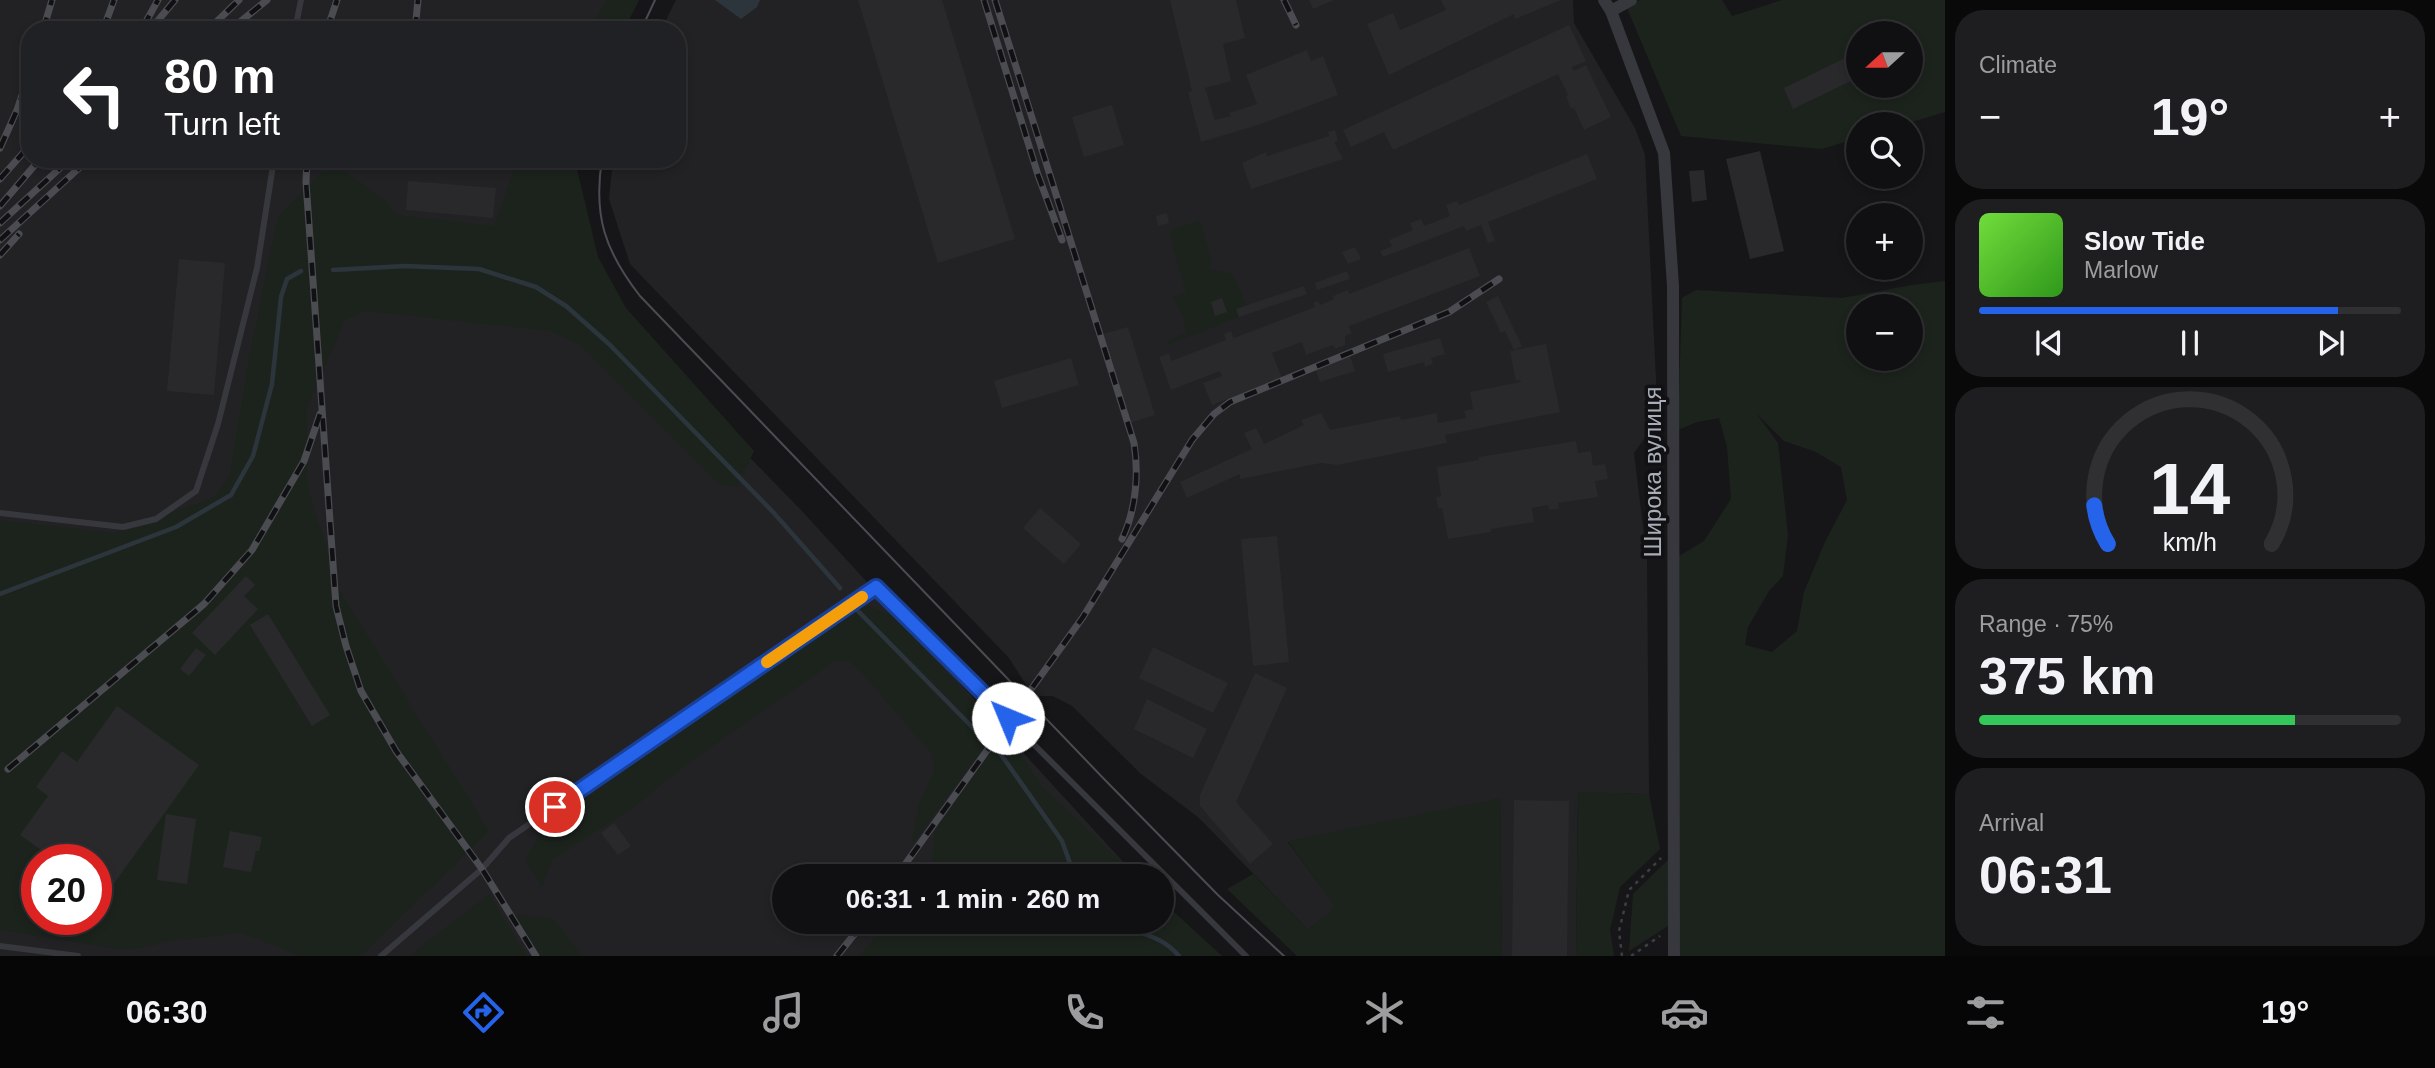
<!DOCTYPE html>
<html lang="en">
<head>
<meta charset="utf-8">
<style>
	body { margin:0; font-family:Arial,sans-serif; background:#1e1e20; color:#f1f3f6; height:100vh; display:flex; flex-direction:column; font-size:26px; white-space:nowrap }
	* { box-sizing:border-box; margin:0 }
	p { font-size:23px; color:#9c9d9f }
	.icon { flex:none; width:38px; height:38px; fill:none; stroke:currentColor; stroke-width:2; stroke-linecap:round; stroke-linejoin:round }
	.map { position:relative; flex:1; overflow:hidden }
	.sheet { display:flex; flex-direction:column; gap:10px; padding:10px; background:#09090a; width:490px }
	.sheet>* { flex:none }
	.banner { position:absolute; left:21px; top:21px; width:665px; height:147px; border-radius:28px; box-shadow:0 4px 10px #0003,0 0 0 2px #303032; background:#202124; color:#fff; overflow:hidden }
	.needle { width:46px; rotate:249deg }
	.tools { position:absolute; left:1846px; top:21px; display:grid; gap:14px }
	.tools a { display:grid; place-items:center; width:77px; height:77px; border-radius:50%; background:#101012; box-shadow:0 4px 10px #0003,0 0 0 2px #303032; font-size:35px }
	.speed { position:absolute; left:21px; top:844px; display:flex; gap:14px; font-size:35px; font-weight:700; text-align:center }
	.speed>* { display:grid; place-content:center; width:91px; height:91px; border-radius:50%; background:#101012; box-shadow:0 4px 10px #0003,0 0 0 2px #303032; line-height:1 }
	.speed .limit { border:10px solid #d22; background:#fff; color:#111 }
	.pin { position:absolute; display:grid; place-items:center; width:60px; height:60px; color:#fff; margin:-30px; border:4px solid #fff; border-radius:50%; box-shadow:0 2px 7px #0007 }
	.me { position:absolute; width:77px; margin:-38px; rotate:315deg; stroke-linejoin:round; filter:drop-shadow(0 0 5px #0008) }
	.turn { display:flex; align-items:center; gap:24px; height:147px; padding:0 28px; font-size:32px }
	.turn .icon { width:91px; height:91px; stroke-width:2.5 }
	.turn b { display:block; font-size:49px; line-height:60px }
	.big { font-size:52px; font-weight:700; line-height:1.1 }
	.sheet .card { flex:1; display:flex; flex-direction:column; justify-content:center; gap:10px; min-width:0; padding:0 24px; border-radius:28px; background:#1e1e20 }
	.sheet .dial { align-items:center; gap:0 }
	.dial svg { height:182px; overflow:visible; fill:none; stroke:#303032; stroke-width:7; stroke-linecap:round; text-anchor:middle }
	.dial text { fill:#f1f3f6; stroke:none }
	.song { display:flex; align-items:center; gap:21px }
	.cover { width:84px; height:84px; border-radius:10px; background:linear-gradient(135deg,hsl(100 70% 55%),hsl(110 70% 35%)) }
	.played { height:7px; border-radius:4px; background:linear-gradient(90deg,#2563eb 85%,#303032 85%) }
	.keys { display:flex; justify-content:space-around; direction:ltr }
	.heat { display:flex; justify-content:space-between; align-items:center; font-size:38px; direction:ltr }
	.charge { height:10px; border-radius:5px; background:linear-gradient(90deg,#34c759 75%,#303032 0) }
	.trip { position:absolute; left:772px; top:864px; width:402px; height:70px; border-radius:35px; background:#101012; box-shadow:0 4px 10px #0003,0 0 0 2px #303032; font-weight:700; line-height:70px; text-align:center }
	.tab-bar { display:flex; height:112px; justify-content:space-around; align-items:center; background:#060607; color:#9c9d9f }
	.tab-bar .icon { width:49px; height:49px }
	.tab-bar .on { color:#2563eb }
	.tab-bar b { font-size:32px; color:#f1f3f6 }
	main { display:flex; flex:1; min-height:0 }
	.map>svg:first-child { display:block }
</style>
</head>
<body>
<main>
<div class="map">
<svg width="1945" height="956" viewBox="0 0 1945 956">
	<rect width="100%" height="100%" fill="#161618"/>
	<g fill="#222225" fill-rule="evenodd">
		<path d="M0,0h621l-14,30h-577v129h516l12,102 243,249 336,367h-353v45h378l47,34h-1209zM37,859h59v60h-59z"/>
		<path d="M676,0h897l1,23 61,105 10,27 13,265 -24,33 13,106 2,235 -71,-1 -2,163h-74l-2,-157 -212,43 48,65 -28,23 -109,-112 -58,-44 -69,-68 -19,-10h-20l-24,-38 -379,-394 -21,-65 4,-40h64v-129h-16z"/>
	</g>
	<g fill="#1c231d" fill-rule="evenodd">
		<path d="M606,0h33l-15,30h-34z"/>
		<path d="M1640,0h82l10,16 50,-16h163v112l-40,12h-47v14l-36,11 -141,-13 -54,-128zM1858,33h53v53h-53z"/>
		<path d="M518,159h60l-2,6 22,92 28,51 128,143 -17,36 -19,-3 -140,-140 -28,-13 -185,-20 -20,9 -38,88v76l31,104 151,243 -128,125h-61l-59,-23 -67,8 -49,9 -125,-20v-410l114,13 101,-36 15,-22 19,-119 29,-140 46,-45h20l40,28 13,16 97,11zM37,859h59v60h-59z"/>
		<path d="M1200,220l12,43 -3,5 24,6 14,32 -11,3 3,8 -71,28 -1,-3 19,-10 -4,-17 -10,-18 14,-5 -16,-55 2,-7z"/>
		<path d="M1945,281v675h-265l-1,-400 25,-15 27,-42 -4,-52 -8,-29 -22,4 -19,8 4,-132 14,-8 146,8 70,-13zM1858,306h53v53h-53zM1756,413l28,28 32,11 25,15 6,33 -22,42 -21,50 -7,39 -25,21 -27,-7 3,-18 21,-36 14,-15 5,-41 -10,-92z"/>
		<path d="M864,605l29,10 120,129 29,42 95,91h-208l2,-3 4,-43 55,-79 -6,-5 -73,99 7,-39 16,-37 -3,-17 -69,-80 -13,-12h-14l-148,103 -53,43 -82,53 -10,27 -17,-28 20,-32 305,-216z"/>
		<path d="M1578,792l71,2 11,55 -40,38 -10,43 4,26h-38z"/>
		<path d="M1500,798l2,158h-205l-70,-67 26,-15 55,56 27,-23 -47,-66z"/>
		<path d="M1668,860v66l-39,25 4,-57z"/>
		<path d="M489,894l38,62h-118z"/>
		<path d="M1162,901l60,55h-363l30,-34h273z"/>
		<path d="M528,915l25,4 30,37h-43l-27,-40z"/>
	</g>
	<path fill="#2c353c" d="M715,0h45l-3,7 -16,12z"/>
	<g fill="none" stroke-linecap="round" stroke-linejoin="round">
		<g stroke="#2c353c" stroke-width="4.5">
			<path d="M333,270l72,-4 74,3 57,18 30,19 43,38 164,168 67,76"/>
			<path d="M0,594l176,-67 55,-32 22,-39 19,-72 9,-87 6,-18 14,-8"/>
			<path d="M858,611l122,124"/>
			<path d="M995,746l67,95 13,36"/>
			<path d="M1118,922c22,14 41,11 61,34"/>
		</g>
	</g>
	<g fill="#29292c">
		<path d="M858,0h84l73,239 -77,24z"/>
		<path d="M1170,0h66l9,38 -22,6 8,37 -26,7 10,32 16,-4 -2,-3 28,-9 -11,-29 61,-25 4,11 12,-5 15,39 -77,29 -60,18 -13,-50 4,-1z"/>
		<path d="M1309,0h25l-21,9z"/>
		<path d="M1441,0h120l-46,19 -1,-5 -125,61 -22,-51 26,-11 7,17 46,-20z"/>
		<path d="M1569,25l17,36 -14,6 2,4 12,-6 25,52 -27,13 -10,-22 -3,1 -5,-13 2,-1 -10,-21 -165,76 -9,-18 -33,15 -8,-17z"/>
		<path d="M1845,58l10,21 -62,30 -9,-21z"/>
		<path d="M1112,105l12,40 -40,12 -12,-40z"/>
		<path d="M1335,130l3,11 -4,1 9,17 -92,30 -9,-26 24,-11 1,4 62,-20 -1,-4z"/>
		<path d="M1760,151l24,100 -34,8 -24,-100z"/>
		<path d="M1587,154l10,25 -109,43 7,19 -7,2 -7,-18 -15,6 -2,-5 -81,31 -3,-6 12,-5 -3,-6 24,-10 -3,-7 11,-4 3,7 26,-10 -4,-11 11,-4 2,4z"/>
		<path d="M1704,170l3,30 -15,2 -3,-31z"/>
		<path d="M408,181l88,7 -3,30 -87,-8z"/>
		<path d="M1167,213l2,10 -11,3 -2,-10z"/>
		<path d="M1355,247l6,12 -13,5 -6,-12z"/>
		<path d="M1469,248l11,28 -131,50 3,7 -7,3v9l-10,4 -2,-4 -27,10 -4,-13 -30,11 10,25 -70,27 -9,-22 19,-7 -2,-5 -49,19 -12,-33 10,-4 2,8 55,-21 -2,-6 7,-3 3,7 81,-31 -2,-4 5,-2 2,4 14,-6 -1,-3 15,-6 1,4z"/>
		<path d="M179,259l46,4 -11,132 -47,-4z"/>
		<path d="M1347,271l3,8 -33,11 -2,-7z"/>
		<path d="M1304,286l3,8 -68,23 -3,-8z"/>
		<path d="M1498,296l24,50 -8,4 -9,-19 -4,2 -15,-31z"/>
		<path d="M1222,298l5,14 -12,4 -4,-14z"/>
		<path d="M1128,327l27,88 -25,8 -27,-89z"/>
		<path d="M1440,338l5,16 -14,4 2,6 -8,3 -1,-5 -36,10 -5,-18z"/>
		<path d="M1546,344l14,68 -115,23 2,8 -110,22 -16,-2 -81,16v-5l-53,24 -7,-16 72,-33 -8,-16 12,-5 8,16 40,-19 -3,-5 20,-7 9,17 70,-14 1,4 36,-7 1,10 28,-5 -2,-7 9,-2 -3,-17 51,-10 -1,-2 -4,1 -6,-30z"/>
		<path d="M1350,356l5,15 -35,11 -5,-14z"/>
		<path d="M1071,358l8,27 -77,23 -8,-27z"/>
		<path d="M1576,441l2,12 13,-2 2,15 12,-2 3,15 -13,2 3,16 -40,6 1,6 -10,1 -1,-5 -16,3 2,14 -43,7v3l-43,7 -6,-31h-4l-2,-11 5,-1 -4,-29 42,-7v-3z"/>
		<path d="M1040,508l41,36 -17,20 -41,-36z"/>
		<path d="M1277,536l12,126 -36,4 -12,-127z"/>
		<path d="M246,576l9,9 -11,11 14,13 -43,46 -23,-22z"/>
		<path d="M268,614l62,101 -18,11 -62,-101z"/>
		<path d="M1153,647l75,36 -15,30 -74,-35z"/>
		<path d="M196,648l10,7 -17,21 -9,-7z"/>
		<path d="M1255,673l32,15 -51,114 37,42 -23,20 -50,-58v-11z"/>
		<path d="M1147,699l60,30 -14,29 -59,-29z"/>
		<path d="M117,706l82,59 -94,131 -9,-6v-31h-42l-34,-24 28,-39 -12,-9 26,-36 15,11z"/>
		<path d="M1514,800l55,1 -2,155h-55z"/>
		<path d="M166,814l30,5 -9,65 -30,-4z"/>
		<path d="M614,823l17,23 -13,9 -17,-22z"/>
		<path d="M230,831l32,6 -3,14h-3l-5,21 -28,-5z"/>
	</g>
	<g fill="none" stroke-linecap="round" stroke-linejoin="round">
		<g stroke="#3d3f44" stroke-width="2.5" stroke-dasharray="3.5 5" stroke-linecap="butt">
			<path d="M1622,956l-3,-25 10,-41 32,-32"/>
			<path d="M1631,956l29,-20"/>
		</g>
		<g stroke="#37383d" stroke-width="6">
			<path d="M295,30l6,-30"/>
			<path d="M0,513l123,14 33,-8 40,-28 22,-67 39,-156 17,-109"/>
			<path d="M0,946l78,10"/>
			<path d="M381,956l101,-87 27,-31 367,-251 370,369"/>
		</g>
		<g stroke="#37383d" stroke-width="12">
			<path d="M1604,0l7,11 53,142 9,133 1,670"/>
			<path d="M1611,11l20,-11"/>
		</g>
		<g stroke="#4a4c52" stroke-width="2">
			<path d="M641,30l14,-30"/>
			<path d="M602,159c-9,57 3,92 38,137l465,484 113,115 66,61"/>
		</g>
		<g stroke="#4a4c52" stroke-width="7">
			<g id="rail">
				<path d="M984,0l54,175 24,65"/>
				<path d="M995,0l139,443c5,31 2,67 -12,96"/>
				<path d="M1284,0l12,25"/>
				<path d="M143,27l15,-27"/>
				<path d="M43,30l9,-30"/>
				<path d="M103,30l11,-30"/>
				<path d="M150,30l25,-30"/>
				<path d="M208,30l31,-30"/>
				<path d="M230,30l37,-30"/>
				<path d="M327,30l10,-30"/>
				<path d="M415,30l3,-30"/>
				<path d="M0,148l17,-38 13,-39"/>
				<path d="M307,159l-1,23 30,424 10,40 15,45 35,60 86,118 54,87"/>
				<path d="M0,179l30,-34"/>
				<path d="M0,206l40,-47"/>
				<path d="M0,223l70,-64"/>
				<path d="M0,240l89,-81"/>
				<path d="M0,255l19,-21"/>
				<path d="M8,769l196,-165 48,-54 52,-89 16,-47"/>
				<path d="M896,877l187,-260 109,-177 22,-26 16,-12 219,-90 50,-33"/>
				<path d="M837,956l27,-34"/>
			</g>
		</g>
		<use href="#rail" stroke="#111113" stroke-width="4.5" stroke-dasharray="13" stroke-linecap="butt"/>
	</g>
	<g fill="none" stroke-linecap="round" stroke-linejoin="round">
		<g stroke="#184099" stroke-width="18">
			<path id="route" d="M555,807l321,-220 132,131"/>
		</g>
		<use href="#route" stroke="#2563eb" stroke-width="12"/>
		<path stroke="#f59e0b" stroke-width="12" d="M767,662l95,-65"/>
	</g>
	<g text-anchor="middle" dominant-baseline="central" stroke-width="7" stroke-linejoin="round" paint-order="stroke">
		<g font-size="24" fill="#a8adb8" stroke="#111113">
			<text transform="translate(1652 472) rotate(-90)">Широка вулиця</text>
		</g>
	</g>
</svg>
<div class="tools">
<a><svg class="needle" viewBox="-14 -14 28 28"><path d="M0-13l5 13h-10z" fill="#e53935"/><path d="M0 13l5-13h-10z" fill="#9c9d9f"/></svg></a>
<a><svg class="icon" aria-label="search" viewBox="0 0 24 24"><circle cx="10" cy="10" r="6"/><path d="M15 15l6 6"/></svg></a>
<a>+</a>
<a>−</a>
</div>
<div class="speed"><div class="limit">20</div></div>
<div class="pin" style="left:555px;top:807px;background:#d93025"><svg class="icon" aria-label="arrive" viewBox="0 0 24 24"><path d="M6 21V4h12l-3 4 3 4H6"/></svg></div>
<svg class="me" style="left:1008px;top:718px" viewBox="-20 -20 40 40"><circle r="19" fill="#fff"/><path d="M0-13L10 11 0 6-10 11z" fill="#2563eb"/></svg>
<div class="trip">06:31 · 1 min · 260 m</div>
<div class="banner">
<div class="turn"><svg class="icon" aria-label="left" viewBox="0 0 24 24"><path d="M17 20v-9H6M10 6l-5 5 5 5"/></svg><div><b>80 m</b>Turn left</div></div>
</div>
</div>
<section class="sheet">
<div class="card"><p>Climate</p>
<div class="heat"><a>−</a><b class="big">19°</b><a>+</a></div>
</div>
<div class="card">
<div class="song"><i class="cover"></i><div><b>Slow Tide</b><p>Marlow</p></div></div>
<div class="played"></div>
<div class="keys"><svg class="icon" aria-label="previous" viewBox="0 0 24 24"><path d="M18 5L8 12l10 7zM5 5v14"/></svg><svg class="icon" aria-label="pause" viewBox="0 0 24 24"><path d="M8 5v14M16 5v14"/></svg><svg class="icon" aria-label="next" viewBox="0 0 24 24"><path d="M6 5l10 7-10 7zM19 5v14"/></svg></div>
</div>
<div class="card dial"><svg viewBox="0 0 100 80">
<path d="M14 69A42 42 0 1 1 86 69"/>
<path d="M14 69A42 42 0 0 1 8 52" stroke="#2563eb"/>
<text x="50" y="56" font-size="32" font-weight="700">14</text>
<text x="50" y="72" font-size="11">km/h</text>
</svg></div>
<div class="card"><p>Range · 75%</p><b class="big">375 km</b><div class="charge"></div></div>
<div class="card"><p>Arrival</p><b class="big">06:31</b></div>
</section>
</main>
<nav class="tab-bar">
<b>06:30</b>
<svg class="icon on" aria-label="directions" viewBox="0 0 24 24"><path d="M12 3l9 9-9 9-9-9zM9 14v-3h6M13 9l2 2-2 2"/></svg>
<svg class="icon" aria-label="music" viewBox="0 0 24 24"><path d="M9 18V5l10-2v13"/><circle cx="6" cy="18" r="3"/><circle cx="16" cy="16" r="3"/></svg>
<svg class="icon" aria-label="phone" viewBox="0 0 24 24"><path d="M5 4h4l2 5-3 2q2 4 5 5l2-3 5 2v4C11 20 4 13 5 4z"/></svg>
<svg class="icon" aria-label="climate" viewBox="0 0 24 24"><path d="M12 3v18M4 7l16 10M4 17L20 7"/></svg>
<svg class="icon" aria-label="car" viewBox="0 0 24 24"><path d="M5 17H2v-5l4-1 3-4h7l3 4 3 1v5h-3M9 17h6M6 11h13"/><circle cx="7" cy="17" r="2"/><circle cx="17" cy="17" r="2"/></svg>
<svg class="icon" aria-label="filters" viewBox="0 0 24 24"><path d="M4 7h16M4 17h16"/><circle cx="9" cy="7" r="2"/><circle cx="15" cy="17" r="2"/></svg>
<b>19°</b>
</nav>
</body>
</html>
